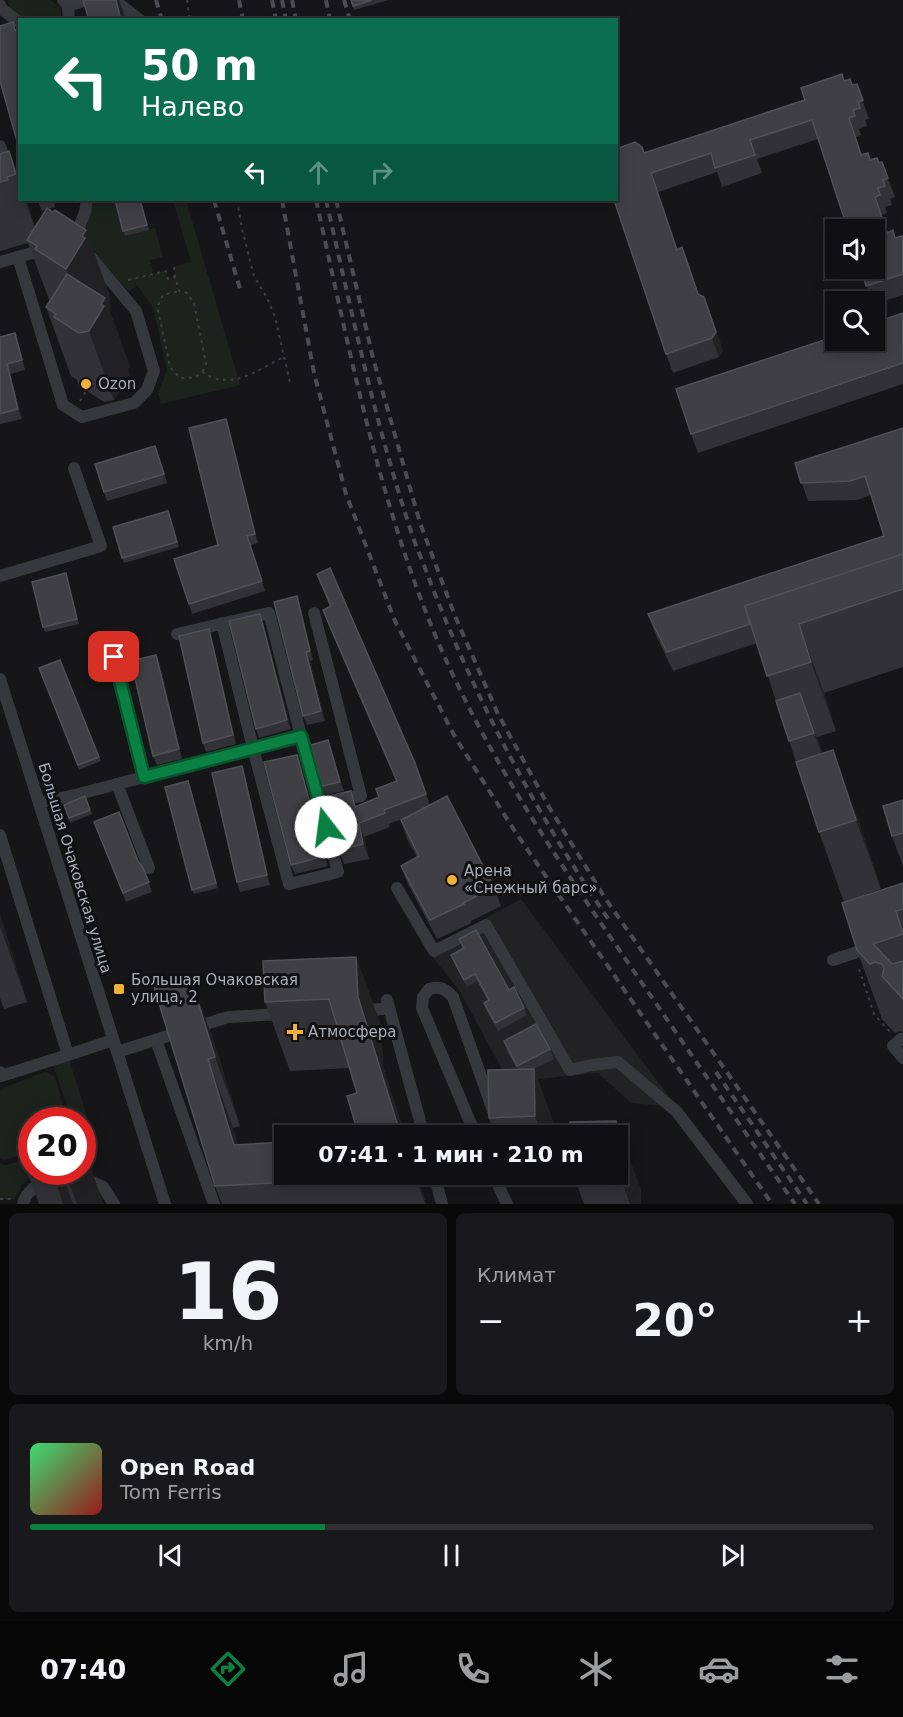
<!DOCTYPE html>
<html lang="ru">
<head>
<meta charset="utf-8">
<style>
	body { margin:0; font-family:"DejaVu Sans",sans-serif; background:#19191b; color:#f1f3f6; height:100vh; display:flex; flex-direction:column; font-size:22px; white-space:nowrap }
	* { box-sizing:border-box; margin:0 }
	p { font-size:20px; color:#9c9d9f }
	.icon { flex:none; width:33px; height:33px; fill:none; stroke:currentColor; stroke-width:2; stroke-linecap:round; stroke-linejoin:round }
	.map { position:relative; height:1204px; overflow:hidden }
	.details { display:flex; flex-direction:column; gap:9px; padding:9px; background:#09090a; flex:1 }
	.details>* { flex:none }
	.hud { position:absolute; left:18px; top:18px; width:600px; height:183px; border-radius:0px; box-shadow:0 3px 15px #0003,0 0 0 2px #303032; background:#0b6e4f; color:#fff; overflow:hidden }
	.controls { position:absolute; left:825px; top:219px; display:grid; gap:12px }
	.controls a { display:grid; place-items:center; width:60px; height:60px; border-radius:0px; background:#101012; box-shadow:0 3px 15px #0003,0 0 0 2px #303032; font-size:30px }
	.speed { position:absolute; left:18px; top:1107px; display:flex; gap:12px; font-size:30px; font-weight:700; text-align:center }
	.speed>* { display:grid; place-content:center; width:78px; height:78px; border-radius:50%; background:#101012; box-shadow:0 3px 15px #0003,0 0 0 2px #303032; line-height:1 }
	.speed .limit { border:9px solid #d22; background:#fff; color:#111 }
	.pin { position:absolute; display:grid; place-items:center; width:51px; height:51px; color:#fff; margin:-26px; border-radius:12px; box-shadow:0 3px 9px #0006 }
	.me { position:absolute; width:66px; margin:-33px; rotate:345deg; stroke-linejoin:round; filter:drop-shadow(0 0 4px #0008) }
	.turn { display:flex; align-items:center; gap:21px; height:126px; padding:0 24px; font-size:27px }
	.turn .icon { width:78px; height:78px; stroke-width:2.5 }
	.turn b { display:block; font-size:42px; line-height:51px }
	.lanes { display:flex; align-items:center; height:57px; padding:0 24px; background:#0003; justify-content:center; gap:30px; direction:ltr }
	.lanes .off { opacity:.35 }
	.big { font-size:45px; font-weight:700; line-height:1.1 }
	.details .widget { flex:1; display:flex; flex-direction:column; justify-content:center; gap:9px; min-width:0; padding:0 21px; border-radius:9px; background:#19191b }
	.details .dial { align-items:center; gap:0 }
	.dial b { font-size:78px; line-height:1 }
	.song { display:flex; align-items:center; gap:18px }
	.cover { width:72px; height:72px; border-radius:9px; background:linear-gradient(135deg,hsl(140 70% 55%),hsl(0 70% 35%)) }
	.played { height:6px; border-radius:3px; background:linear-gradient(90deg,#0b8043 35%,#303032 35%) }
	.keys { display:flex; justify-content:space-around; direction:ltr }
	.heat { display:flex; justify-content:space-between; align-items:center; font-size:33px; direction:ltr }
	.details .tiles { flex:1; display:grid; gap:9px; grid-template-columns:1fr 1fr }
	.widget:last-child { grid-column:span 2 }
	.trip { position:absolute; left:274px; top:1125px; width:354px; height:60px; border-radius:0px; background:#101012; box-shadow:0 3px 15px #0003,0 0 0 2px #303032; font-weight:700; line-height:60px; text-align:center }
	.tabs { display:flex; height:96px; justify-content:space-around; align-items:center; background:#060607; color:#9c9d9f }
	.tabs .icon { width:42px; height:42px }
	.tabs .selected { color:#0b8043 }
	.tabs b { font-size:27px; color:#f1f3f6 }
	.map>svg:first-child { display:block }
</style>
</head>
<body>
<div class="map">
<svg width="903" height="1204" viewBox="0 0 903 1204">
	<rect width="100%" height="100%" fill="#161618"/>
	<path fill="#222225" d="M521,899l149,199 -7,8 -32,-3 -33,-30 -89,9 -50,-92 -32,-40z"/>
	<g fill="#1c231d">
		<path d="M7,0h43l11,8v11c-19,0 -48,6 -54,-19z"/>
		<path d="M94,200h36l-4,36 29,-8 8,29 -13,3 3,10 -2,4 15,-3 2,8 7,-3 -1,-9 17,-5 -18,-62h13l54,185 -79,19 -3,-10 9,-23 -14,-64 -16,-22 -8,6c-11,-11 -42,-44 -43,-58 0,-10 6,-24 8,-33z"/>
		<path d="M69,1059l27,87 -13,24 -1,-50h-10l-19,-56z"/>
		<path d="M45,1072l10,5 12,43h-35l-1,32 -27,8 -4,-2v-69z"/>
		<path d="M31,1159v18l-9,8 -8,14h-14v-36l5,2z"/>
	</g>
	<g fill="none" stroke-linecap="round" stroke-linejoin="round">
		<g stroke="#3d3f44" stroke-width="2" stroke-dasharray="3 4.5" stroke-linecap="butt">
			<path d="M187,0l3,20"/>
			<path d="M237,200l5,29 12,47 13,22 8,19 15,66"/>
			<path d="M174,267l1,10"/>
			<path d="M128,280l38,-9 2,8 7,-2 4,14 8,2 7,10 12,61c-3,13 -15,15 -26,14l-10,-11 -12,-57 1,-8 4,-7 16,-4"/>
			<path d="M202,372c30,20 54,-2 82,-15"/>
			<path d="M80,401l6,-10"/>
			<path d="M866,967l-7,2 15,45 16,18"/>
			<path d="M0,1199h12"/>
		</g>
		<g stroke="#37383d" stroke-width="12">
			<path d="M63,0l5,6 1,14"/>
			<path d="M114,0l26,20"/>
			<path d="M0,5l3,5 17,13"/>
			<path d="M68,6l18,-6"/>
			<path d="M0,146l13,41 -13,4"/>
			<path d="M74,241l11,-29 2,-12"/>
			<path d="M18,257l45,148 19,12 52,-14 13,-13 7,-19 -18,-60 -46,-55"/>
			<path d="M0,262l46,-13"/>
			<path d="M0,576l101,-30 -27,-78"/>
			<path d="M314,613l47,183 -22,4"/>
			<path d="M222,623l31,125 36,136 49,-12 -37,-136"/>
			<path d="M114,657l30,120"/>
			<path d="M0,679l165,525"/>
			<path d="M117,784l32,84"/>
			<path d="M39,803l40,-9 222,-58 -32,-123 -92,21"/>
			<path d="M0,835l68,220 45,-15"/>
			<path d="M397,888l37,63 52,-26 84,145 22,-5 26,-3 59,50 70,92"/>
			<path d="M833,960l70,-23"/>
			<path d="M387,1000l37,136"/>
			<path d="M362,1010l21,-1"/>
			<path d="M901,1039l-8,7 10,12"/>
			<path d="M156,1040l58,164"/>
			<path d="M117,1052l111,-35 56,-3"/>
			<path d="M0,1072l1,4 67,-21"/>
			<path d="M476,1136l-54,-128 1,-11 6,-8c11,-3 15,-1 24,8l49,139"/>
			<path d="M434,1174l8,30"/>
			<path d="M493,1174l14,30"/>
			<path d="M82,1177l21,10 11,17"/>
			<path d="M23,1204c3,-13 14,-19 25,-24"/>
		</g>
		<g stroke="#4a4c52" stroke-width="4" stroke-dasharray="8 6" stroke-linecap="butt">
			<path d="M156,0l6,20"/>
			<path d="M239,0l4,20"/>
			<path d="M272,0l4,20"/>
			<path d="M282,0l4,20"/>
			<path d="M292,0l4,20"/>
			<path d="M326,0l4,20"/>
			<path d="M344,0l6,20"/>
			<path d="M214,200l26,89"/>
			<path d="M282,200l32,173 32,121 49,127 60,116 61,96 256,371"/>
			<path d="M316,200c32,143 60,289 115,425 50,123 125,233 200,342 54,79 109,158 164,237"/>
			<path d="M326,200c25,109 48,218 83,325 6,20 15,39 22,59 46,118 106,231 178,336"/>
			<path d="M336,200l37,158 47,165 35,93 43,98 51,93 56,91 214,306"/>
			<path d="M716,1072l91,132"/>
		</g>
	</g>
	<g fill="#323236">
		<path d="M351,0h38l-35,10z"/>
		<path d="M844,81l8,4 5,-1 12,35 -4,1 2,6 -8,3 2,6 -5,2 6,18 8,5 9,3 3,-1 13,35 -5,2 2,6 -7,2 2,6 -5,2 5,17 8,6h8v57l-29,9v-2h-2l-54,-163 -61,20 5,14 -40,14 -5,-15 -59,20 19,58 21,44 13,22 12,35 -4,6 -46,16 -7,-19 -22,-201 161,-53z"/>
		<path d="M9,151l11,30v19h6l9,27 11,-18 -4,2 -5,-11h25l-8,2 1,5 -7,2 63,90 -2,3 2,5 -2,2 21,58 -2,3 2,5 -16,25 -10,2 -25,-16 -2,-6 -6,-4 -25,-69 4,-5 -22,-59 -28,8v-97z"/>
		<path d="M115,200h26l8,30 -24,6z"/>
		<path d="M903,313v71l-205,69 -7,-19z"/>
		<path d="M0,333l1,4 17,6 7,27 -15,4 12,45 -22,5z"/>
		<path d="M226,419l3,9 29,115 -7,2 14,46 -73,23 -3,-10 29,-59z"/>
		<path d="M903,428v239l-79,26 12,38 -19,6 6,17 35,65 23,70 -37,13 -25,-70 -43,-131 -19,-58 -84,28 -18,-38 -7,-19 236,-78 -13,-41 -14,5 -49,1 -13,-38z"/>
		<path d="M159,456l8,27 -60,18 -3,-9z"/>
		<path d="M168,511l11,36 -55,16 -11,-36z"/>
		<path d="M317,574l98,189 15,42 64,82 7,19 -30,15v2l-34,16 -29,-55 -7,-18 16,-9 -10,-18 -6,-19 1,-1 -13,5 1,3 -26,10 5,22 -25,5 -5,-14 17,-44 23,-9 17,-16 -68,-157 -5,-14 7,-3z"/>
		<path d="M67,578l12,46 -34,8 -2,-5z"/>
		<path d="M300,606l13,54 -3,1 15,60 -18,4 -4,-9z"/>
		<path d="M263,623l28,106 -32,9 -3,-9z"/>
		<path d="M209,629l3,10 24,105 -30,8 -3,-9z"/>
		<path d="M156,655l4,9 22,95 -25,6 -4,-9z"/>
		<path d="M60,660l41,101 -22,9 -40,-102z"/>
		<path d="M331,749l13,42 -18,4 -4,-9z"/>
		<path d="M300,765l28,101 -33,8 -4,-9z"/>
		<path d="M245,776l25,109 -30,7 -3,-10z"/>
		<path d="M188,781l30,107 -24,6 -2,-4z"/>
		<path d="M85,796l7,18 -22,9 -6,-18z"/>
		<path d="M903,800v66l-11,-30z"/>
		<path d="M94,822l48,44 10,26 -26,10z"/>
		<path d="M903,883v152l-1,-3 -2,-1 -5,2 -13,-14 -25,-69z"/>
		<path d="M0,915l27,87 -23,7 -4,-11z"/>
		<path d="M459,939l50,51 15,18 3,7 -29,16 -11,-20 -3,-8 4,-2 -11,-20 -10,6 -13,-24 -3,-8 12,-6z"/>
		<path d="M356,957l25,69 2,40 22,70h-46l-2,-43 -7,-25 -60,3 -25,-69z"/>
		<path d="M190,976l25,69 25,81 -7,2 5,17 47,29h132l9,30h-204l-7,-18z"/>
		<path d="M504,1041l46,8 4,10 -20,10 24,67h-62l-7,-18 28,-49 -10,-18z"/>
		<path d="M32,1135v37h50l22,32h-65l-15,-41 2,-3 -4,-11z"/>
		<path d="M618,1136l23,54v14h-57l-11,-30h45z"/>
		<path d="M510,1174h50v11l-46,2z"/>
	</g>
	<g fill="#212124">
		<path d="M116,0h3l7,20h-5z"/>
		<path d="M9,151l11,30v4l-4,-11z"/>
		<path d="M25,200h1l12,37z"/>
		<path d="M86,230l25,69 -2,3 2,5 -2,2 21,58 -2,3 2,5 -16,25 -48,-131 16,-33z"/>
		<path d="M704,297l19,54 -4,6 -7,-19z"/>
		<path d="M7,364l3,10 12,45 -4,-10z"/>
		<path d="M226,419l3,9 29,115 -3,-9z"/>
		<path d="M297,596l3,10 13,54 -3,-9z"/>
		<path d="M260,614l3,9 28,106 -4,-9z"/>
		<path d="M799,624l25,69 12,38 -25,-69z"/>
		<path d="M209,629l3,10 24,105 -3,-9z"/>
		<path d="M306,652l4,9 15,60 -4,-10z"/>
		<path d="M156,655l4,9 22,95 -3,-10z"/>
		<path d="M800,693l26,69 13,40 -25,-69z"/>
		<path d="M328,740l3,9 13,42 -4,-9z"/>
		<path d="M833,750l25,69 23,70 -25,-69z"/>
		<path d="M297,755l3,10 28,101 -4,-10z"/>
		<path d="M242,766l3,10 25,109 -3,-10z"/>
		<path d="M359,823l5,14 5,22 -6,-15z"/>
		<path d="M0,915l27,87 -27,-76z"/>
		<path d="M356,957l25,69 2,40 22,70h-4l-43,-139z"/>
		<path d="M190,976l25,69 25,81 -25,-69z"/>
		<path d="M208,1059l25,69 17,56 -16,-39z"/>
		<path d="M534,1069l24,67h-16l-7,-20z"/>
		<path d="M616,1121l25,69v14h-11l-12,-33v-35h-2z"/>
		<path d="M82,1145l22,59h-27l-9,-24 6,-8h8z"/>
		<path d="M414,1174h3l9,30h-1z"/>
		<path d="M556,1174h4v11z"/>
		<path d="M63,1176l10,28h-10l-6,-19z"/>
	</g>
	<g fill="#3f3f44" stroke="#4f5156" stroke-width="1.5">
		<path d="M83,0h33l5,20h-32z"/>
		<path d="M351,0h21l-19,6z"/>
		<path d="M13,22l2,8 4,-1 1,2 -1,117 -19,-67v-55z"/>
		<path d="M842,74l2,7 6,-2 2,6 5,-1 6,16 -5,2 2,6 -7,2 2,6 -6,2 12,37 7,-2 2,7 7,-2 2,5 3,-1 6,16 -5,2 2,6 -7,2 2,7 -5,2 12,36 6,-3 2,8 7,-2 1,3v35l-37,12 -5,-18h13v-38h-26l-36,-110 -62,20 5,15 -40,13 -4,-15 -60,20 26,77 5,-3 16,47 6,3 12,35 -4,6 -46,16 -52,-154h2v-51l19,-7 7,5 2,6 161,-53 -4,-12z"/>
		<path d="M9,151l7,23 -9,3 1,3 -8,2v-28z"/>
		<path d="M115,200h25l7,25 -24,6z"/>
		<path d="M47,208l6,4 2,-2 31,20 -4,6 3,2 -19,31 -31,-20 2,-3 -10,-6z"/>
		<path d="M67,274l38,24 -4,6 3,2 -15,25 -10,2 -25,-16 2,-3 -10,-7z"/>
		<path d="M903,313v50l-212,71 -15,-45 160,-53v4h38v-17z"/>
		<path d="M15,333l7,27 -15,4 11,45 -18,5v-77z"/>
		<path d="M226,419l29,115 -8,2 15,45 -73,23 -15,-45 44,-14 -29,-117z"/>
		<path d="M903,428v126l-158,52 5,18 -83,28 -19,-38 236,-78 -19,-60 -15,5 -49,2 -6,-20z"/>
		<path d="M155,446l9,28 -60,18 -9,-28z"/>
		<path d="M168,511l9,31 -55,16 -9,-31z"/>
		<path d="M903,554v35l-104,35 12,38 -44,14 -22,-70z"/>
		<path d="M330,568l85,195 11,31 -42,16 1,3 -26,10 4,21 -24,6 -14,-53 26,-6 4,16 24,-10 -3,-8 21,-8 -74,-171 8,-4 -14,-32z"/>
		<path d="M66,573l11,46 -34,8 -11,-45z"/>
		<path d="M297,596l13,55 -4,1 15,59 -18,5 -29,-114z"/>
		<path d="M260,614l27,106 -31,9 -27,-108z"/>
		<path d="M209,629l24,106 -30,8 -24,-107z"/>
		<path d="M156,655l23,94 -26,7 -22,-95z"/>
		<path d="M60,660l39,97 -21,8 -39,-97z"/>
		<path d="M800,693l14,40 -25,8 -13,-40z"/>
		<path d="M328,740l12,42 -18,4 -11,-41z"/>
		<path d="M833,750l23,70 -37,12 -23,-70z"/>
		<path d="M297,755l27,101 -33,9 -27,-103z"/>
		<path d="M242,766l25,109 -30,7 -25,-109z"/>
		<path d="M188,781l28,102 -24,7 -27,-103z"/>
		<path d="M85,796l5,14 -21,8 -5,-13z"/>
		<path d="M447,796l47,91 -31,16 1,1 -34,16 -29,-54 18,-10 -18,-36z"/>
		<path d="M903,800v33l-11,3 -9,-30z"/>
		<path d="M119,812l19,49 4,5 7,16 -26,11 -29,-71z"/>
		<path d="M903,883v26l-7,2 7,23 -30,10 19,20 11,-3v38l-21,-23 2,-7 -2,-5 -7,-2 -5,2 -13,-14 -15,-47z"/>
		<path d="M476,930l33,60 5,-3 10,21 -29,15 -11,-20 5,-3 -14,-26 -11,6 -13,-25 13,-7 -5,-9z"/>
		<path d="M356,957l2,40 43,139h-42l-12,-40 10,-3 -28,-94 -64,3 -2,-41z"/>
		<path d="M190,976l25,81 -7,2 26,86 51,-3v32h97l-10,4 -157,8 -61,-199z"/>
		<path d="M536,1024l14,25 -33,17 -13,-25z"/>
		<path d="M534,1069l1,47 -46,2 -1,-48z"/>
		<path d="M616,1121v15h-45l-1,-14z"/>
		<path d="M32,1135v33l-8,-5 6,-9 -8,-5z"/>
		<path d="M37,1172h37l-6,8 -5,-4 -6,9z"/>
	</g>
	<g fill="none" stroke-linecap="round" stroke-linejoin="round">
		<g stroke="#07532c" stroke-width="15">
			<path id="route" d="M114,657l30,120 157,-41 25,91"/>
		</g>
		<use href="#route" stroke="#0b8043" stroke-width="10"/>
	</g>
	<g fill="#f2b134" stroke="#111113" stroke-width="2">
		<circle cx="86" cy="384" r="6"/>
		<circle cx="452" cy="880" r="6"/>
		<rect x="113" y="983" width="12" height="12" rx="3"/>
		<path d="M292 1023h6v6h6v6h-6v6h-6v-6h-6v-6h6z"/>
	</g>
	<g text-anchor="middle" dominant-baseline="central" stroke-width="6" stroke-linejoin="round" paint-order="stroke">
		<g font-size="15" fill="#a8adb8" stroke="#111113" text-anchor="start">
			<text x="98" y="384">Ozon</text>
			<text x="464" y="871">Арена<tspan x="464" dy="17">«Снежный барс»</tspan></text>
			<text x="131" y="980">Большая Очаковская<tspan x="131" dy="17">улица, 2</tspan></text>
			<text x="308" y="1032">Атмосфера</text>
		</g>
		<g font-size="15" fill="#a8adb8" stroke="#111113">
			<text transform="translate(75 868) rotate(73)">Большая Очаковская улица</text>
		</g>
	</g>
</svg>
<div class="controls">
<a><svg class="icon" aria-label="sound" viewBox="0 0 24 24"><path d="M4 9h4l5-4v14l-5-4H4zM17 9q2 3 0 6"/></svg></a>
<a><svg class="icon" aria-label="search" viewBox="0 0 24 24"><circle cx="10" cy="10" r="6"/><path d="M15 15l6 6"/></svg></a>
</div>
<div class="speed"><div class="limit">20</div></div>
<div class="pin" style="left:114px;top:657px;background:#d93025"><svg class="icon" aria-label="arrive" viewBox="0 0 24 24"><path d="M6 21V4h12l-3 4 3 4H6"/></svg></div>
<svg class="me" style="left:326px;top:827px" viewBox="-20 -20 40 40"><circle r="19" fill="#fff"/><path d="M0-13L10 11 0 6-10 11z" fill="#0b8043"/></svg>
<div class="trip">07:41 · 1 мин · 210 m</div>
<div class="hud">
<div class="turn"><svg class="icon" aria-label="left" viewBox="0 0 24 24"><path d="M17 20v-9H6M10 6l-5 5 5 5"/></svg><div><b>50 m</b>Налево</div></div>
<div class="lanes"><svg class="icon" aria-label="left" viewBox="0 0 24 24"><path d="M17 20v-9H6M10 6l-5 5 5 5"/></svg><svg class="icon off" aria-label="ahead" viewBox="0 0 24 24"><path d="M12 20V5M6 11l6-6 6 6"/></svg><svg class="icon off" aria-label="right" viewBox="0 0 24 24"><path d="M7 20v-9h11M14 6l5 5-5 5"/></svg></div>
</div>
</div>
<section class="details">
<div class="tiles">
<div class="widget dial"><b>16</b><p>km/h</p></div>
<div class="widget"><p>Климат</p>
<div class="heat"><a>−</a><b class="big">20°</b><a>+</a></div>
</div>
<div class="widget">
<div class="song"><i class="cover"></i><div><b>Open Road</b><p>Tom Ferris</p></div></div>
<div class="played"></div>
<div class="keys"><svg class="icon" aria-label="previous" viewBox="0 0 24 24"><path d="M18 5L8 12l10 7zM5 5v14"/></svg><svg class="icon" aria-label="pause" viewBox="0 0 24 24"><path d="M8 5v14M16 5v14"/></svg><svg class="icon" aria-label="next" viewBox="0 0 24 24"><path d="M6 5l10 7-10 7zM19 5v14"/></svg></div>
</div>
</div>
</section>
<nav class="tabs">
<b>07:40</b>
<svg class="icon selected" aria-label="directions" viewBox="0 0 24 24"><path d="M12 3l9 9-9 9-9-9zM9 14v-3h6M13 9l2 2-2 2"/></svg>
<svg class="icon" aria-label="music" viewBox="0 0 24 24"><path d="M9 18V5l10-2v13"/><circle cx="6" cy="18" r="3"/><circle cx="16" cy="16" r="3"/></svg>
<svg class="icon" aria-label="phone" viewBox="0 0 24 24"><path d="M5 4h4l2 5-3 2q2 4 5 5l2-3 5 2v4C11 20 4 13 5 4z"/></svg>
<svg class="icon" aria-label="climate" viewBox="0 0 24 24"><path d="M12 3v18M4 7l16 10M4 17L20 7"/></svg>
<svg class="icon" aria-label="car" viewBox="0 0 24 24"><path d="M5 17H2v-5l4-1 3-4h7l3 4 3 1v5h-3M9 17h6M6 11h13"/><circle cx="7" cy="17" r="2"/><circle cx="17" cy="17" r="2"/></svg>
<svg class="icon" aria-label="filters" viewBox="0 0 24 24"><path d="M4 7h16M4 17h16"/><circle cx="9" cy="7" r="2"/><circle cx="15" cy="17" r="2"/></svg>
</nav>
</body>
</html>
